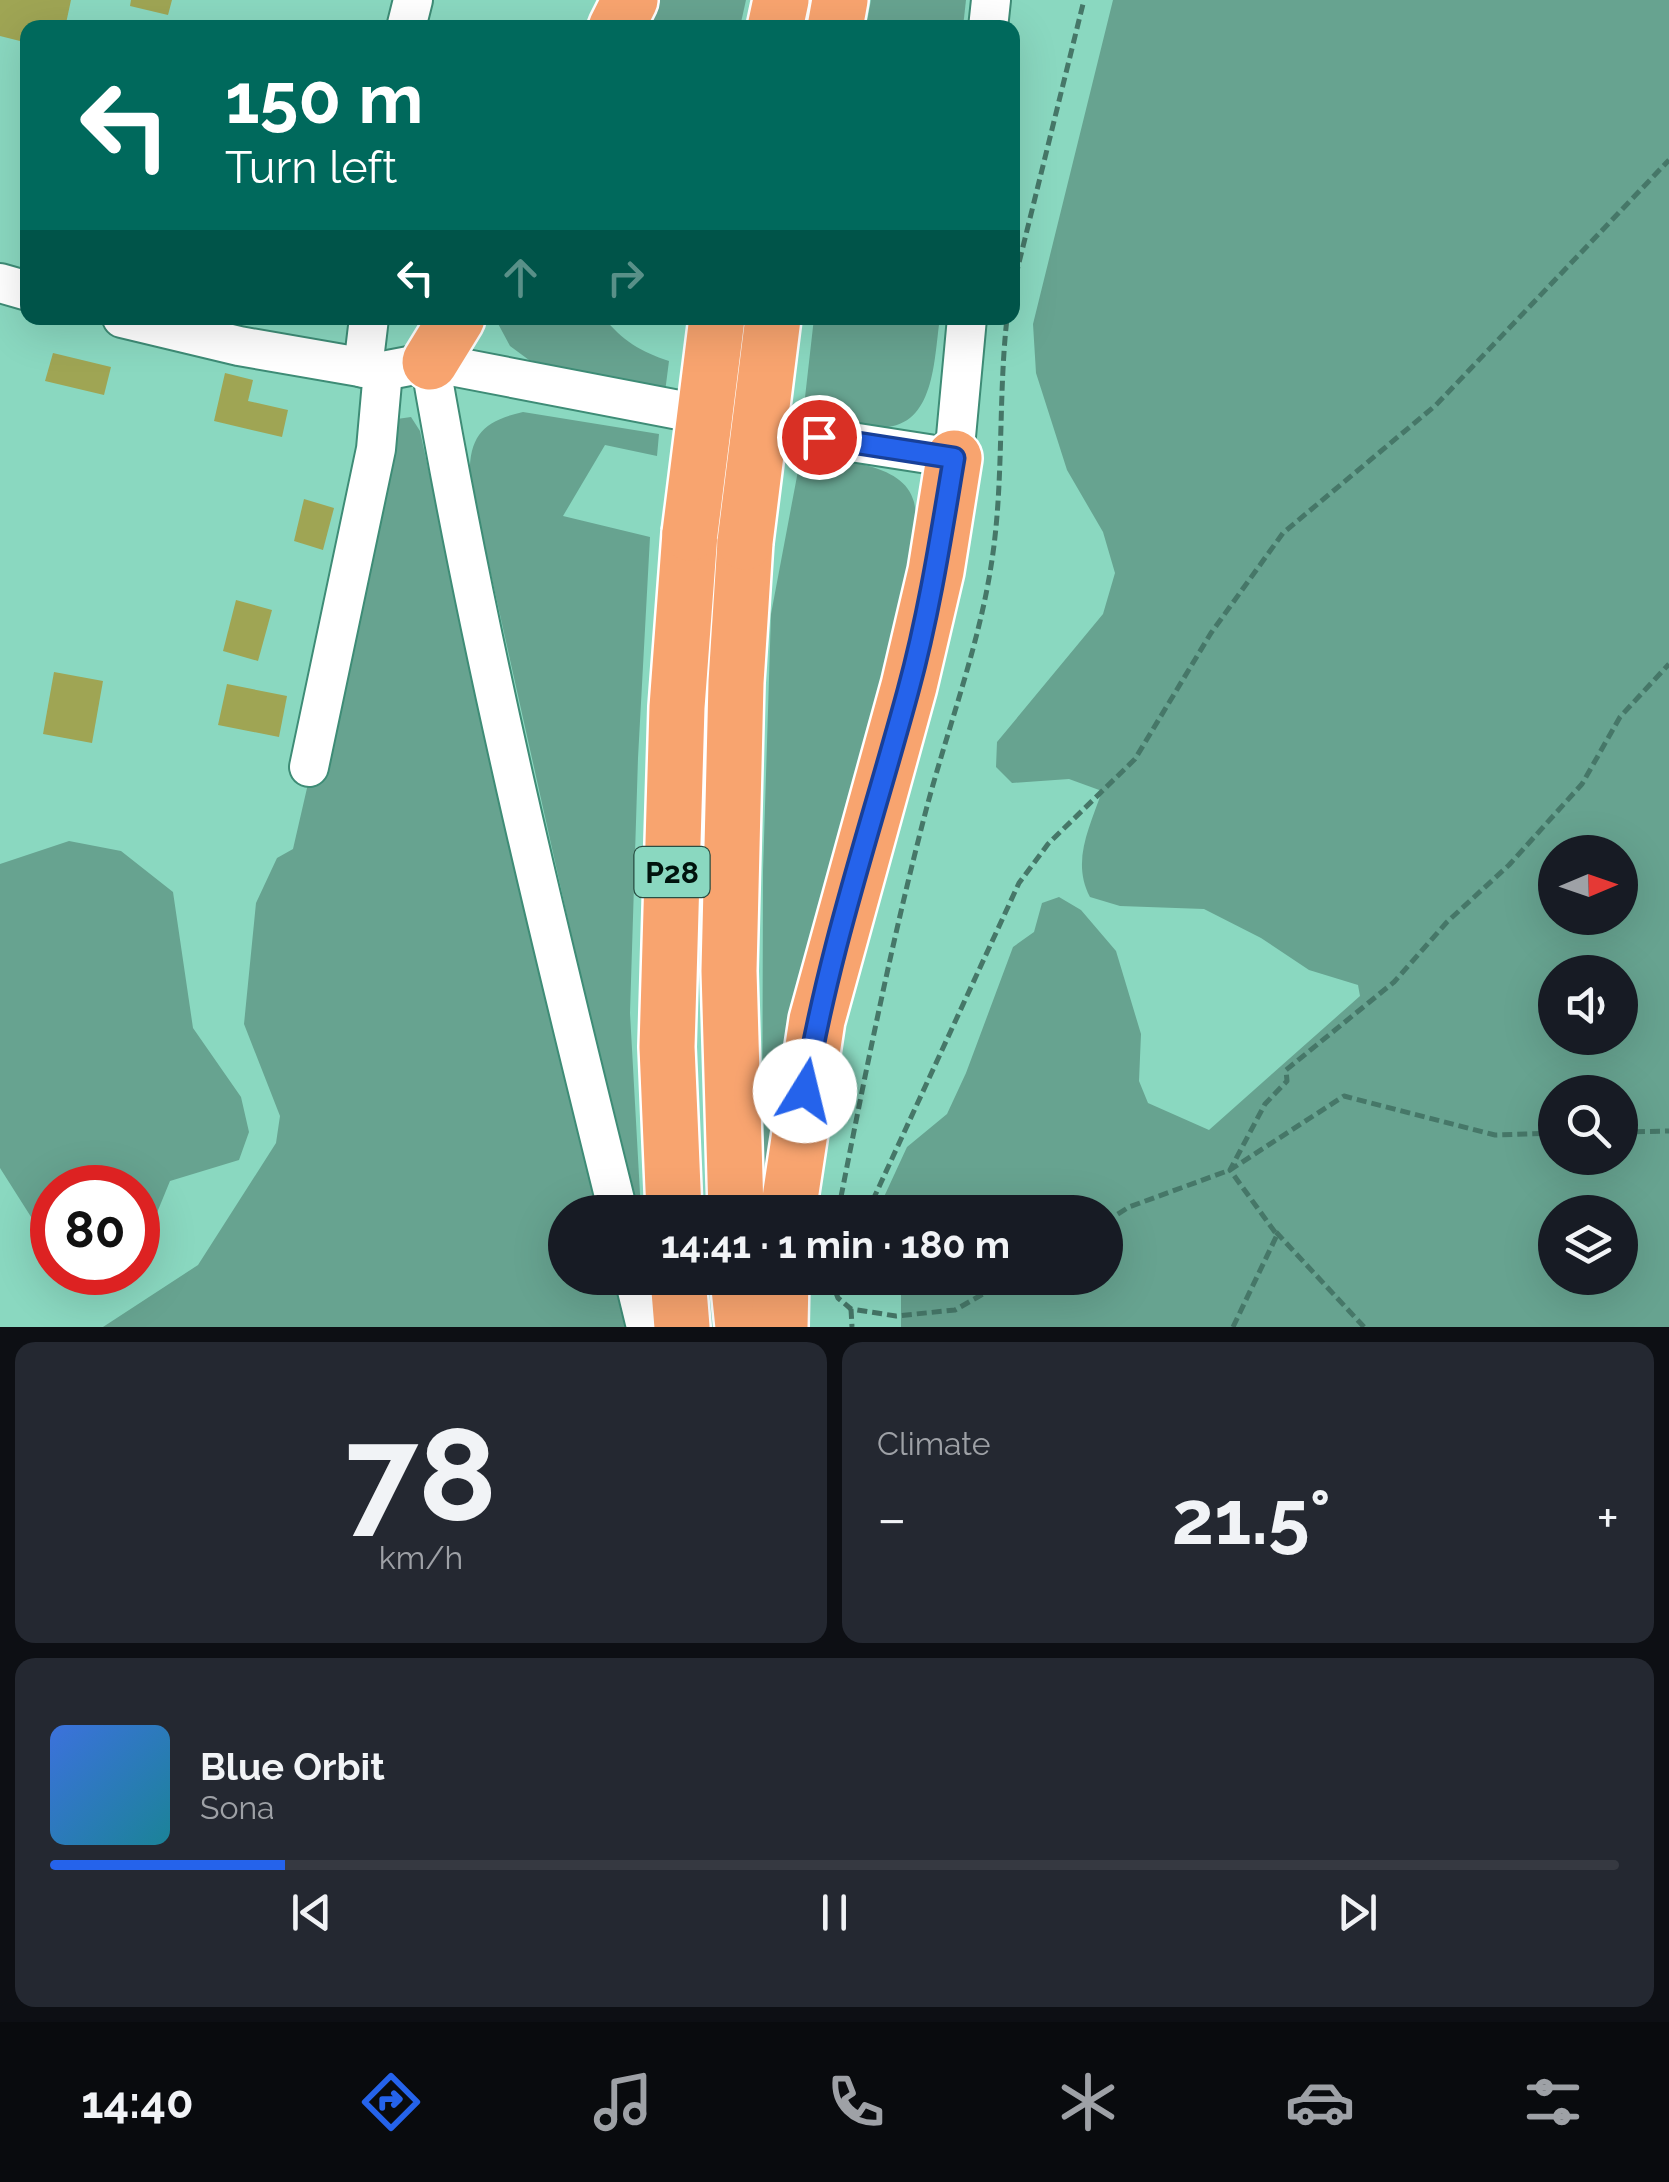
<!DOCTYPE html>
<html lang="en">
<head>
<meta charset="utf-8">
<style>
	body { margin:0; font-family:Raleway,sans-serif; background:#242831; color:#f1f3f6; height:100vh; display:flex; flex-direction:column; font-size:38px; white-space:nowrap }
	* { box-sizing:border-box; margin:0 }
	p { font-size:32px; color:#9ea1a6 }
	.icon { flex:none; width:55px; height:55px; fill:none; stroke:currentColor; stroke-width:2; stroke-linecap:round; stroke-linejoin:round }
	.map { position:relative; height:1327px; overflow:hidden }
	.drawer { display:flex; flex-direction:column; gap:15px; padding:15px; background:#0d0f14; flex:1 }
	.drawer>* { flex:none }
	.top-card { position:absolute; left:20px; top:20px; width:1000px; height:305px; border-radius:20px; box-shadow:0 10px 40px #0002; background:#00695c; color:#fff; overflow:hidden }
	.needle { width:65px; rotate:88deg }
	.controls { position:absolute; left:1538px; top:835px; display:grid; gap:20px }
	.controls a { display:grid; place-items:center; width:100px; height:100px; border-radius:50%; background:#171b24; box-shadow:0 10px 40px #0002; font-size:50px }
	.speed { position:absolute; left:30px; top:1165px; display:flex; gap:20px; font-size:50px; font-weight:700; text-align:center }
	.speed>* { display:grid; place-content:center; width:130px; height:130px; border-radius:50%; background:#171b24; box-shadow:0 10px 40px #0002; line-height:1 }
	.speed .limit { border:15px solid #d22; background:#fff; color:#111 }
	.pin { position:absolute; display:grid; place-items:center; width:85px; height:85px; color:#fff; margin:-42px; border:5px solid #fff; border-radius:50%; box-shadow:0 2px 10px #0007 }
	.me { position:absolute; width:110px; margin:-55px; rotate:9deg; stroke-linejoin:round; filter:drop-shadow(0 0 8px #0008) }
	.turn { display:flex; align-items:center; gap:35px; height:210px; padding:0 40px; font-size:45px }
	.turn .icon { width:130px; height:130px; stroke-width:2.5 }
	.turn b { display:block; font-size:70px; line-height:85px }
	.lanes { display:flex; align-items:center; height:95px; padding:0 40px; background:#0003; justify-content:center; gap:50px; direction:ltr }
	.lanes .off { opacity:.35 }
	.big { font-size:75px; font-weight:700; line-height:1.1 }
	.drawer .tile { flex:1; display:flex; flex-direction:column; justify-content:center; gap:15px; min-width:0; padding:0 35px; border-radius:20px; background:#242831 }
	.drawer .dial { align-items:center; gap:0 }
	.dial b { font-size:130px; line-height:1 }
	.song { display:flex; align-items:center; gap:30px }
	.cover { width:120px; height:120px; border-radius:15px; background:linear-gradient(135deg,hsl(220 70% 55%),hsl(190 70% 35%)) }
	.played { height:10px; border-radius:5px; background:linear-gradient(90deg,#2563eb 15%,#363941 15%) }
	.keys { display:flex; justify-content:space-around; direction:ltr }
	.heat { display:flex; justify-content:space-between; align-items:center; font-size:55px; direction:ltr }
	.drawer .tiles { flex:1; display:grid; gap:15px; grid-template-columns:1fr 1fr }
	.tile:last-child { grid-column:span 2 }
	.trip { position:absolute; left:548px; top:1195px; width:575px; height:100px; border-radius:50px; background:#171b24; box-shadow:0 10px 40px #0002; font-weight:700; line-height:100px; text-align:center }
	.menu { display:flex; height:160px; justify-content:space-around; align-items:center; background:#090b0e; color:#9ea1a6 }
	.menu .icon { width:70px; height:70px }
	.menu .active { color:#2563eb }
	.menu b { font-size:45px; color:#f1f3f6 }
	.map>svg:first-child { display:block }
</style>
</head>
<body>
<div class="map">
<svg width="1669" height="1327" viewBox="0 0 1669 1327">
	<rect width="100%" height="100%" fill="#8ad8c0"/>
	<g fill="#67a390" fill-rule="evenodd">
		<path d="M648,0h98l-6,27 -104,1z"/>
		<path d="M871,0h95l-3,27h-97z"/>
		<path d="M1113,0h556v1327h-768v-35l-11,-14h215v-66h-228l30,-65 40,-33 19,-41 47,-126 21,-15 8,-29 17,-6 22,13 35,41 25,83 -2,47 9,22 61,27 151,-134 -2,-11 -49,-15 -48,-32 -57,-29 -84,-3 -30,-9c-19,-36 0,-70 12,-106l-33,-12 -57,4 -16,-16 1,-25 106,-128 12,-41 -12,-41 -36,-62 -31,-97 -3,-49zM1555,852h65v66h-65zM1555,972h65v66h-65zM1555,1092h65v66h-65zM1555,1212h65v66h-65z"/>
		<path d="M495,318h109c18,22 37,34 65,43l-4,31 -136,-32 -19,-14z"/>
		<path d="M814,318h126c-6,37 -4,103 -52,109 -18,3 -64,-9 -85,-12z"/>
		<path d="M523,412l136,22 -2,22 -52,-11 -42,71 87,21 -12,221 -8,255 11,199h-8l-163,-732c-2,-43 12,-59 53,-68z"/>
		<path d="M411,417l9,14 114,522 63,259h-32v66h48l12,49h-522l95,-62 78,-122 4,-27 -36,-92 12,-121 21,-45 16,-9 97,-422 7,-8z"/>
		<path d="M801,455c34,6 103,6 113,47 3,13 2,27 1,41l-153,669 1,-341 8,-257z"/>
		<path d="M69,841l52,10 52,41 20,136 48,69 8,35 -10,28 -69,21 -32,78v-71h-86v62l-52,-82v-304z"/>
		<path d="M67,1273h65l-2,6 -31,15 -23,-7z"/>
	</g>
	<g fill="#9fa554">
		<path d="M0,0h71l-6,28h-37v15l-28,-7z"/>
		<path d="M131,0h41l-4,15 -38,-9z"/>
		<path d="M53,353l58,14 -7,28 -59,-14z"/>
		<path d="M225,373l28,7 -5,21 40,9 -6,27 -68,-16z"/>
		<path d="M304,499l30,9 -11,42 -29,-9z"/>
		<path d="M236,600l36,10 -14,51 -35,-10z"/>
		<path d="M54,672l49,9 -11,62 -49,-9z"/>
		<path d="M227,684l60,12 -8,41 -61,-12z"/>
	</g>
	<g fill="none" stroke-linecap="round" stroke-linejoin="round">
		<g stroke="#3e8c76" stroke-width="42">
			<g id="minor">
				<path d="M406,28l7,-28"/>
				<path d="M988,28l3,-28"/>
				<path d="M0,283l28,8"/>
				<path d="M122,318l117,28 144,25 47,-9 389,75 135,21 13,-140"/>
				<path d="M430,362c49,286 118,568 188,850"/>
				<path d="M363,368l6,-50"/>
				<path d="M309,767l67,-318 7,-78"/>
				<path d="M634,1278l12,49"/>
			</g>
		</g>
		<g stroke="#fff" stroke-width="60">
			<g id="highway">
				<path d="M616,28l14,-28"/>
				<path d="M775,28l6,-28"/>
				<path d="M835,28l5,-28"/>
				<path d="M430,362l27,-44"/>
				<path d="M674,1212l-7,-165 10,-340 13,-174"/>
				<path d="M736,1212l-7,-241 7,-289 9,-140"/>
				<path d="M788,1212l29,-192 92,-334 27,-115 18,-113"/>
				<path d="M678,1278l4,49"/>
				<path d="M738,1278l5,49"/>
				<path d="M780,1327l1,-49"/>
			</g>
		</g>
		<g stroke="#467768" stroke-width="5" stroke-dasharray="10 5" stroke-linecap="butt">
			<path d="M1012,291l72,-291"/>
			<path d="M1620,1132l49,-1"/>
			<path d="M838,1212c26,-132 52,-263 86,-394 22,-86 55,-170 68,-258 12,-80 6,-161 15,-242"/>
			<path d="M863,1212l9,-10 147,-319 29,-39 87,-85 76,-126 72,-100 153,-128 233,-245"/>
			<path d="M1105,1222l24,-15 101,-37 114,-74 151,39 60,-2"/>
			<path d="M1276,1232l88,95"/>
			<path d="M830,1278l8,20 13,11 45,7 59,-6 56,-32"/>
			<path d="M851,1309l1,18"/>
			<path d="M1233,1327l44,-92 -47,-65 35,-66 22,-23 -1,-11 108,-88 53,-60 62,-57 73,-81 38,-67 49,-53"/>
		</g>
		<use href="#minor" stroke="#fff" stroke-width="38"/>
		<use href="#highway" stroke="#f8a46f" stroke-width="55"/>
		<g stroke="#fff" stroke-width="60" stroke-linecap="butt">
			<g id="highway-bridge">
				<path d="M690,533l27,-215"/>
				<path d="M745,542l28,-224"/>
			</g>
		</g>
		<use href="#highway-bridge" stroke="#f8a46f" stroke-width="55"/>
	</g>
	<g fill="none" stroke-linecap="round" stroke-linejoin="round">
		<g stroke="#184099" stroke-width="25">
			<path id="route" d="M805,1091c22,-136 67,-267 103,-400 21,-77 33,-155 46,-233l-135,-21"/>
		</g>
		<use href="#route" stroke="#2563eb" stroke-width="18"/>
	</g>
	<g text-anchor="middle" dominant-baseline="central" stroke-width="8" stroke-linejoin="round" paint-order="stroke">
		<rect fill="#8ad8c0" stroke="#294e43" stroke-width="2.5" x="634.5" y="847" width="75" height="50" rx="8"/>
		<g font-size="30" font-weight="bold" fill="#00130d">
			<text x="672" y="872">Р28</text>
		</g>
	</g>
</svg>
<div class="controls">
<a><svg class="needle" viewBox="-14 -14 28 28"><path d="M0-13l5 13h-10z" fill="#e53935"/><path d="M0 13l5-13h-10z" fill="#9ea1a6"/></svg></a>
<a><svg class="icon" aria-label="sound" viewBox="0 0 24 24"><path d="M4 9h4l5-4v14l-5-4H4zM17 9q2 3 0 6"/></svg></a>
<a><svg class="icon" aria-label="search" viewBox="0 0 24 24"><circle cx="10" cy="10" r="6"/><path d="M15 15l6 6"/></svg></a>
<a><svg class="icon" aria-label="layers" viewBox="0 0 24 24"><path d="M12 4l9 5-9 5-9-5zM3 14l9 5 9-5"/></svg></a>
</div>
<div class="speed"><div class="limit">80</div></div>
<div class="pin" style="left:819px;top:437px;background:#d93025"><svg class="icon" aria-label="arrive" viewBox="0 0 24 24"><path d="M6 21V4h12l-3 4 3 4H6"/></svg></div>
<svg class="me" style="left:805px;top:1091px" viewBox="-20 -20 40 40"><circle r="19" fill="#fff"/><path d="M0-13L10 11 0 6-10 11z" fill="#2563eb"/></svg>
<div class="trip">14:41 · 1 min · 180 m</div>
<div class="top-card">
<div class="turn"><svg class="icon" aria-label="left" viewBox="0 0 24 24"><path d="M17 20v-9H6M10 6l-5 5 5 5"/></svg><div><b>150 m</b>Turn left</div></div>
<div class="lanes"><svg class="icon" aria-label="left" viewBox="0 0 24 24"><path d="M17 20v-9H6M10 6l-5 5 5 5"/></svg><svg class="icon off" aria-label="ahead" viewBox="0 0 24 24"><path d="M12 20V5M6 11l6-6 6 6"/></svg><svg class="icon off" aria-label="right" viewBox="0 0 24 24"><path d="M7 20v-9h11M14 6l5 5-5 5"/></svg></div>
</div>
</div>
<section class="drawer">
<div class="tiles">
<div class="tile dial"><b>78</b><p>km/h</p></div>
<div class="tile"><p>Climate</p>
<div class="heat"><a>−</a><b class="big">21.5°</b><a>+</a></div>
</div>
<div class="tile">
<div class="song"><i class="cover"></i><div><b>Blue Orbit</b><p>Sona</p></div></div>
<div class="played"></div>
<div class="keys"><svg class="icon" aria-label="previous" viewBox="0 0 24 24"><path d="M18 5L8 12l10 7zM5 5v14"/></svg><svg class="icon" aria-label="pause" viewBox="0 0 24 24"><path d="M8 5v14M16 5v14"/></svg><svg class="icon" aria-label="next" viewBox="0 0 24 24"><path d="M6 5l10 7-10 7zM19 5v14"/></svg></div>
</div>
</div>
</section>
<nav class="menu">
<b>14:40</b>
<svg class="icon active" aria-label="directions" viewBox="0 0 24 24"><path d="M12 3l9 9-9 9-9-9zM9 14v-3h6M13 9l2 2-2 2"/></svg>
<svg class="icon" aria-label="music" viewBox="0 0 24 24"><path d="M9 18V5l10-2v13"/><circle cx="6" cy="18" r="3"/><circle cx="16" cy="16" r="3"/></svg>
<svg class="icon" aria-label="phone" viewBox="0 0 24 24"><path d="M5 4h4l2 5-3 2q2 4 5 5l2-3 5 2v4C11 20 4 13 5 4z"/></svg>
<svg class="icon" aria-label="climate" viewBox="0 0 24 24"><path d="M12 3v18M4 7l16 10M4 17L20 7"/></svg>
<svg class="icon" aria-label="car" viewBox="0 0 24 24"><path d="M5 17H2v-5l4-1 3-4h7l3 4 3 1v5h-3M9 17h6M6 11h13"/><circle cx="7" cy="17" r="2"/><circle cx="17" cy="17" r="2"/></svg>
<svg class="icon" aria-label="filters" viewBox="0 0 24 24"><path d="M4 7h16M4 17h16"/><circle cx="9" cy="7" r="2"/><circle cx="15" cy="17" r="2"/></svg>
</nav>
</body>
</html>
